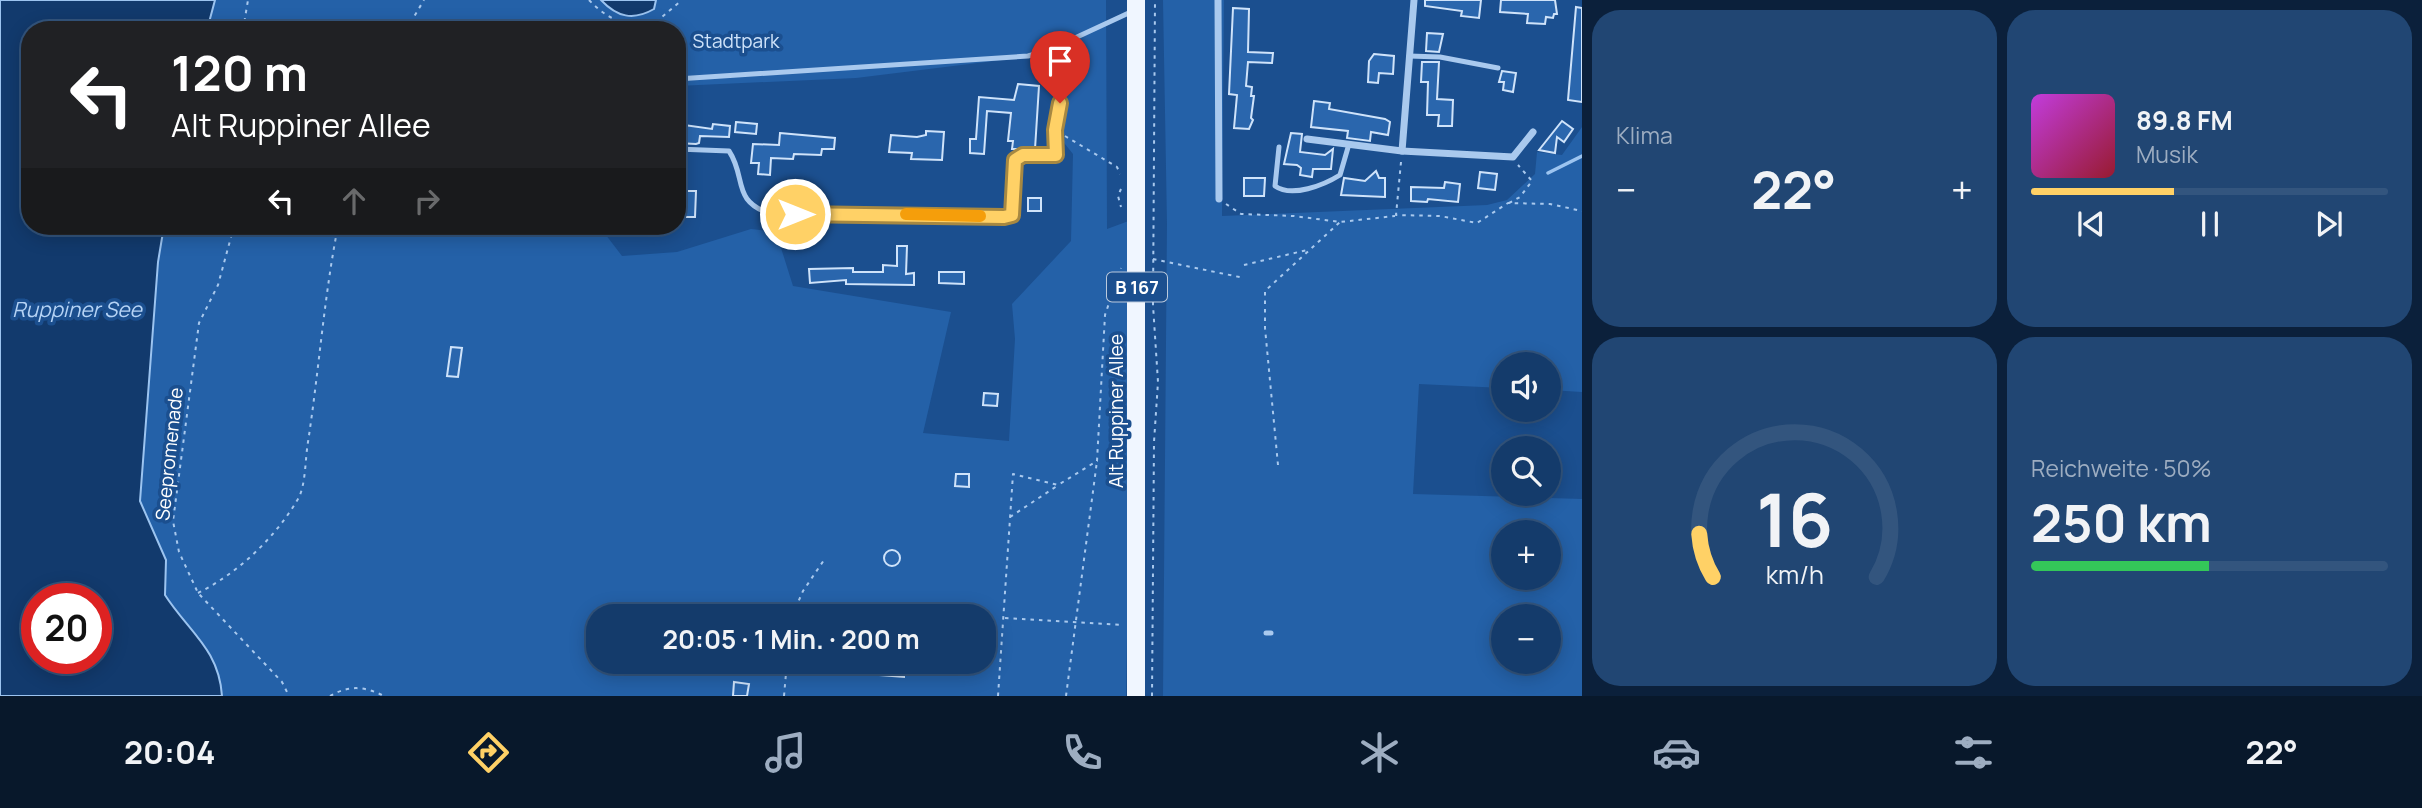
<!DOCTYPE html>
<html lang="de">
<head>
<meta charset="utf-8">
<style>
	body { margin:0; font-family:Manrope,sans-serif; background:#214673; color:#f1f3f6; height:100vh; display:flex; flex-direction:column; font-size:26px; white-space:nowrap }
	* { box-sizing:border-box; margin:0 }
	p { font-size:23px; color:#9dadc1 }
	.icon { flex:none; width:38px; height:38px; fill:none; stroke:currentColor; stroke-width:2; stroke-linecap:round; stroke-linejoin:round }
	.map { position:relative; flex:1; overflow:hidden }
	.panel { display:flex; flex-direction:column; gap:10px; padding:10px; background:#0b203b; width:840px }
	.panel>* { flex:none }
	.banner { position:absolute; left:21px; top:21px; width:665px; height:214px; border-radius:28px; box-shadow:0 4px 18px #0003,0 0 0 2px #33557e; background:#202124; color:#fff; overflow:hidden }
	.controls { position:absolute; left:1491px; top:352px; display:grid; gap:14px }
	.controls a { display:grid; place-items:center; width:70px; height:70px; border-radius:50%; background:#143b6b; box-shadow:0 4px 18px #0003,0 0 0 2px #33557e; font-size:35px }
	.speed { position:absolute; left:21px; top:583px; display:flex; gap:14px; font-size:35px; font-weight:700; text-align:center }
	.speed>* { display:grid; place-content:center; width:91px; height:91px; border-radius:50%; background:#143b6b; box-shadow:0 4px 18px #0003,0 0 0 2px #33557e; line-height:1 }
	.speed .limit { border:10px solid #d22; background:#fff; color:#111 }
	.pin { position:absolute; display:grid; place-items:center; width:60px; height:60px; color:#fff; margin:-72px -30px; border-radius:50% 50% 50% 0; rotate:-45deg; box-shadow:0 0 7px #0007 }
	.pin .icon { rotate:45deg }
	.me { position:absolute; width:77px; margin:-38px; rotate:90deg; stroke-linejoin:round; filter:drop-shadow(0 0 5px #0008) }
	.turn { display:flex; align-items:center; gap:24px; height:147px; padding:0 35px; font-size:32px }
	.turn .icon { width:91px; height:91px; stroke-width:2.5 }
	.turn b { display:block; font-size:49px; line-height:60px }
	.lanes { display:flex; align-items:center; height:66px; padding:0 35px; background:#0003; justify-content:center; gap:35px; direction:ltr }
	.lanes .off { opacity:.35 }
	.big { font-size:52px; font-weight:700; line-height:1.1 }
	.panel .widget { flex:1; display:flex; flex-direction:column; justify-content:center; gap:10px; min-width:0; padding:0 24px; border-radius:28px; background:#214673 }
	.panel .dial { align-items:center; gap:0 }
	.dial svg { height:182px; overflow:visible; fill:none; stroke:#33557e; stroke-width:7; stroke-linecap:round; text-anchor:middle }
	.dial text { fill:#f1f3f6; stroke:none }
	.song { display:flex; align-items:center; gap:21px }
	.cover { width:84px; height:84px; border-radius:10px; background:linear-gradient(135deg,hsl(290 70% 55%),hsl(350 70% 35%)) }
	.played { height:7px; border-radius:4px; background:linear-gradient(90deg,#ffd166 40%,#33557e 40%) }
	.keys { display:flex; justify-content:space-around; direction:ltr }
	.heat { display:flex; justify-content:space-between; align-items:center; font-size:38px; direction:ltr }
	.charge { height:10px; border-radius:5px; background:linear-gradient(90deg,#34c759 50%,#33557e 0) }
	.panel .tiles { flex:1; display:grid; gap:10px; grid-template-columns:repeat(2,1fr) }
	.trip { position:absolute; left:586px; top:604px; width:410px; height:70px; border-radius:28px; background:#143b6b; box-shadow:0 4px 18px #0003,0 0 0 2px #33557e; font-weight:700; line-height:70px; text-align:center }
	.dock { display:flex; height:112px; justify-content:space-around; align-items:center; background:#08182b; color:#9dadc1 }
	.dock .icon { width:49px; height:49px }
	.dock .selected { color:#ffd166 }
	.dock b { font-size:32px; color:#f1f3f6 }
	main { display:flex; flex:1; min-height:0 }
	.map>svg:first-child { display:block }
</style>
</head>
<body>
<main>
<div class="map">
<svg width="1582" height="696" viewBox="0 0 1582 696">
	<rect width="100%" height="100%" fill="#1b4f8f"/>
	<g fill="#2461a8" fill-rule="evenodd">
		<path d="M215,0h386l7,7 46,2 2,-9h450l1,229 27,-10 -8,477h-904c-3,-41 -36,-69 -57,-101l1,-35 -26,-59 18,-239 6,-36h435l23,30 55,-4 74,-23 25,3 17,54 158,26 -28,121 86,8 6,-102 -3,-35 59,-63 2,-87 -12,-15 -11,-85 -194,24 -179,8v-56h-470zM598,616h386v46h-386z"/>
		<path d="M1163,0h61l-2,216 265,-11 20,-5 28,-26 2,-22 25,3 20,-28v265l-33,-2v-26h-46v24l-84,-4 -6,110 169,5v197h-419l4,-472zM1503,532h46v46h-46zM1503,616h46v46h-46z"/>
	</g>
	<g fill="#123a6d" stroke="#9cc4f0" stroke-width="2" fill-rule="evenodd">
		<path d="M0,0h215l-8,30h-177v196h134l-6,36 -18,239 26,59 -1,35c23,36 54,54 57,101h-222zM37,598h59v60h-59z"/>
		<path d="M601,0h55l-2,9c-21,12 -37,8 -53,-9z"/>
	</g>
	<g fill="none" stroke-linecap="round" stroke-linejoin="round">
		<path stroke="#9cc4f0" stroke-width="3.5" d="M1548,173l34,-17"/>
	</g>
	<g fill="#2a66ad" stroke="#cfe3fa" stroke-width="2">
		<path d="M1425,0h56l-2,18 -18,-2 1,-5 -37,-5z"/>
		<path d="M1501,0h54l2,14h-3l-1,4 -7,-1 -1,7 -18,-1 1,-9 -28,-2z"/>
		<path d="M1576,7l6,1v94l-14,-2z"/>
		<path d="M1233,8l16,1 -1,43 25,1 -1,10 -24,-1 -2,24 6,1 -1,9h3l-3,22 2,2 -4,9 -15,-1 3,-33 -8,-1z"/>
		<path d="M1427,33l16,1 -4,18 -13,-1z"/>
		<path d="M1374,54l20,2 -1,18 -14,-1 -1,10 -10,-1 1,-21z"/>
		<path d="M1422,62h17l-2,37 16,1 -1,26h-14l1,-11h-12l1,-33h-7z"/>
		<path d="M1502,71l14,2 -3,19 -10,-2 1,-8h-5z"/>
		<path d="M1018,84l21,2 -4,63h-23l1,-8h-5l3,-28 -24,-2 -3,43 -14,-1v-14h6l3,-42 35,3z"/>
		<path d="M1314,101l16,2 -1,6 56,10 5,3 -2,13 -17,-3 -1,9 -23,-3 1,-7 -37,-4z"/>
		<path d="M1562,121l11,8 -9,13 -7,-5 -2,16 -16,-3z"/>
		<path d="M736,122l21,2 -1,10 -21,-2z"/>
		<path d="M677,124l35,5 1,-5 17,2 -1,11 -29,-1 -1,7 -3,1 -19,-1z"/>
		<path d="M926,131l18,1 -2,28 -31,-1 1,-6 -23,-1 2,-17 26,2 9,-2z"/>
		<path d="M780,133l55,5 -1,11h-12l-1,6 -27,-1 -1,5 -22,-1 -1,17 -12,-1 1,-11h-8l2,-19 26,1z"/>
		<path d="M1291,133l11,1 -2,18 25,3 8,-6 -2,20h-18l-1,8 -12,-2 1,-7 -4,-3 -13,-1z"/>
		<path d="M1376,171l3,7h6v19l-44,-2 3,-17 21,3z"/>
		<path d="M1480,172l17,2 -2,16 -17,-2z"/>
		<path d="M1244,178h21l-1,18h-20z"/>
		<path d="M1445,182l15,2 -2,18 -30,-3 -1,3 -16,-1v-14l33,1z"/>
		<path d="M683,191h13l-1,26h-12z"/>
		<rect x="1028" y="198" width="13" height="13"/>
		<path d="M897,246h10l-1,28 8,-1v12l-68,-1v-4l-36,3 -1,-14 44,-1v4h30v-7l14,1z"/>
		<path d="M939,272h25v12l-25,-1z"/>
		<path d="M451,347l11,1 -4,29 -11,-1z"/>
		<path d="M984,393l14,1 -1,12 -14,-1z"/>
		<path d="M956,474h13v13l-14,-1z"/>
		<circle cx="892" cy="558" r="8"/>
		<path d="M881,664l23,2v11l-24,-2z"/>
		<path d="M734,682l15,2 -2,12h-14z"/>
	</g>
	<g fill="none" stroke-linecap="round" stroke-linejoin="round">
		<g stroke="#a9c9ee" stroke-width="2" stroke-dasharray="3.5 5" stroke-linecap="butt">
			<path d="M589,0c19,20 35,25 61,27l32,-27"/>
			<path d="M243,30l5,-30"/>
			<path d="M406,30l18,-30"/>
			<path d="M1065,136l52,31 3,7"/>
			<path d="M1401,162l-5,53 44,1 37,7 31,-20 42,1 32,7"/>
			<path d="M1121,189l-3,7 3,11"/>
			<path d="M1509,203l11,-6 12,-16 -14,-16"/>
			<path d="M1226,204l15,10 53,2 46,6 55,-6"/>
			<path d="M234,226l-16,59 -19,38 -26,198 6,31 19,41 84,89 7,14"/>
			<path d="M1153,259l91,19"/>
			<path d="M1244,265l63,-15"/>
			<path d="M1278,465l-13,-137v-37l75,-69"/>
			<path d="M1010,517l47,-31"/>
			<path d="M198,593c40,-20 77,-55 100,-94 8,-14 7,-40 10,-57 11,-72 16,-145 30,-216"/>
			<path d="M792,616l11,-25 21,-31"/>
			<path d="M1005,618l117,7"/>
			<path d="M330,696c19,-11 34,-10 54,0"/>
			<path d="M784,696l3,-34"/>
			<path d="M998,696l15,-222 45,11 39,-24 8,-146 16,-47"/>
			<path d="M1066,696l31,-235"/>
			<path d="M1152,696l2,-254 4,-60 -5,-77 2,-305"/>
		</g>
		<g stroke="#a9c9ee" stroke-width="5">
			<path d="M1409,56l31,1 58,11"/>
			<path d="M677,79l351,-23 21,-6 84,-39"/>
			<path d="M1279,147l-4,39c17,12 49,-1 65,-11l9,-31"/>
			<path d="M677,149l52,2c18,27 2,50 42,63l233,3 8,-2 2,-7 1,-48 8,-5h33l-1,-25 10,-54 -16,-26"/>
			<path d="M1266,633h5"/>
		</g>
		<g stroke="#a9c9ee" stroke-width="7">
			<path d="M1218,0l1,199"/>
			<path d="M1414,0l-12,151 111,6 20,-25"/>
			<path d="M1307,139l95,12"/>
		</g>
		<path stroke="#f0f6ff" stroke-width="18" d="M1136,0v696"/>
	</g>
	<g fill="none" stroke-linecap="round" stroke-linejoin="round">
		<g stroke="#a68842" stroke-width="18">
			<path id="route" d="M795,214l209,3 8,-2 3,-55 8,-5h33l-1,-25 5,-27"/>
		</g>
		<use href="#route" stroke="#ffd166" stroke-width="12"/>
		<path stroke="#f59e0b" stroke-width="12" d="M906,214l74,2"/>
	</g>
	<g text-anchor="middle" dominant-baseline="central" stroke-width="7" stroke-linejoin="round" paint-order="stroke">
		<rect fill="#1b4f8f" stroke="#bbcadd" stroke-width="2" x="1107" y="272.5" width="60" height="29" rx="5"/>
		<g font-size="18" font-weight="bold" fill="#fff">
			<text x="1137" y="287">B 167</text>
		</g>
		<g font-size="19" fill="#cfe3fa" stroke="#1b4f8f">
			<text x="736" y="41">Stadtpark</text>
		</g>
		<g font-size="19" fill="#fff" stroke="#1b4f8f">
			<text transform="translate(1116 411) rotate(-90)">Alt Ruppiner Allee</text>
			<text transform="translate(169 454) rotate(-84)">Seepromenade</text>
		</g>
		<g font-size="21" font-style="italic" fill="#b5d3f5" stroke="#1b4f8f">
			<text x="77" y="309">Ruppiner See</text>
		</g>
	</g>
</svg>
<div class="controls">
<a><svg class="icon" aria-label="sound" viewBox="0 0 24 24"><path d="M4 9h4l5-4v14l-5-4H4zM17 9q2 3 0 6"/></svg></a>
<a><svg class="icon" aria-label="search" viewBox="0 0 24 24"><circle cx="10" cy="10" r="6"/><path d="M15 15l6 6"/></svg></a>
<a>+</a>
<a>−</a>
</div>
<div class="speed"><div class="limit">20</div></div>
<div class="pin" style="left:1060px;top:103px;background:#d93025"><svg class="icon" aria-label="arrive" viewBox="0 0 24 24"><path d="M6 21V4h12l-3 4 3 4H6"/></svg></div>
<svg class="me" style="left:795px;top:214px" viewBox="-20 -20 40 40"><circle r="17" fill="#ffd166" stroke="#fff" stroke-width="3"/><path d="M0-11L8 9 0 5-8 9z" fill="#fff"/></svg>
<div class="trip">20:05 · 1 Min. · 200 m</div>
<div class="banner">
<div class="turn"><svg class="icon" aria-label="left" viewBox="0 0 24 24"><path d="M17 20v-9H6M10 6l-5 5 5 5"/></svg><div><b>120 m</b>Alt Ruppiner Allee</div></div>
<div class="lanes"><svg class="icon" aria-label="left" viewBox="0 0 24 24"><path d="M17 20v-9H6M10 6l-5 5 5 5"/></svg><svg class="icon off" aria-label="ahead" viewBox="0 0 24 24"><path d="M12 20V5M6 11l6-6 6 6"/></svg><svg class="icon off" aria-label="right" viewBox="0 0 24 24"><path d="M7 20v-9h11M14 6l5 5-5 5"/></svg></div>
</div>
</div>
<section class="panel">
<div class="tiles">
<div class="widget"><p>Klima</p>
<div class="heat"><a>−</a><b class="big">22°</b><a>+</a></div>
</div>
<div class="widget">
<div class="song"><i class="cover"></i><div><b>89.8 FM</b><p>Musik</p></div></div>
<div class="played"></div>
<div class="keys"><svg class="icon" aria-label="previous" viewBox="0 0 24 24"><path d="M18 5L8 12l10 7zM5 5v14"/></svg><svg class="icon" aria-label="pause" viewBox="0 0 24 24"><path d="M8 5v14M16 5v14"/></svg><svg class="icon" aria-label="next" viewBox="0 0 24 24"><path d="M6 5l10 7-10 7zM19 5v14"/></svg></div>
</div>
<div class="widget dial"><svg viewBox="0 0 100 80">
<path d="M14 69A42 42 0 1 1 86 69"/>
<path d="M14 69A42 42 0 0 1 8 50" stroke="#ffd166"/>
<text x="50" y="56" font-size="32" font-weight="700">16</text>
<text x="50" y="72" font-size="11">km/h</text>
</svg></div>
<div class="widget"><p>Reichweite · 50%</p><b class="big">250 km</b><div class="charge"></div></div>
</div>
</section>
</main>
<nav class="dock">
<b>20:04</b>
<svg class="icon selected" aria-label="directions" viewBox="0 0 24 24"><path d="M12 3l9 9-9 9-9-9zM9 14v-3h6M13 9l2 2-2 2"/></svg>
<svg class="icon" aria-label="music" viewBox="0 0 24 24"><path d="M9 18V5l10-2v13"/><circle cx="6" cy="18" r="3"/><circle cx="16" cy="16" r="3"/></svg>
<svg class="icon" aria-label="phone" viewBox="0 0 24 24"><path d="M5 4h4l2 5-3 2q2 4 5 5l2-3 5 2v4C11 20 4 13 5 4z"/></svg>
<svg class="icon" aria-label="climate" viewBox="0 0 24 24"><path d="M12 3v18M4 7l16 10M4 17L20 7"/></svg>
<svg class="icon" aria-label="car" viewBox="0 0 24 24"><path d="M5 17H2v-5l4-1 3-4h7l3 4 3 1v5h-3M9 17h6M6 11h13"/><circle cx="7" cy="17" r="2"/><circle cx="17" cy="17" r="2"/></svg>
<svg class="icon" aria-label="filters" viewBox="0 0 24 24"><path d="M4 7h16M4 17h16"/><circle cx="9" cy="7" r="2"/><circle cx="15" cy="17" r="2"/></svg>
<b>22°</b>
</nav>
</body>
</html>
